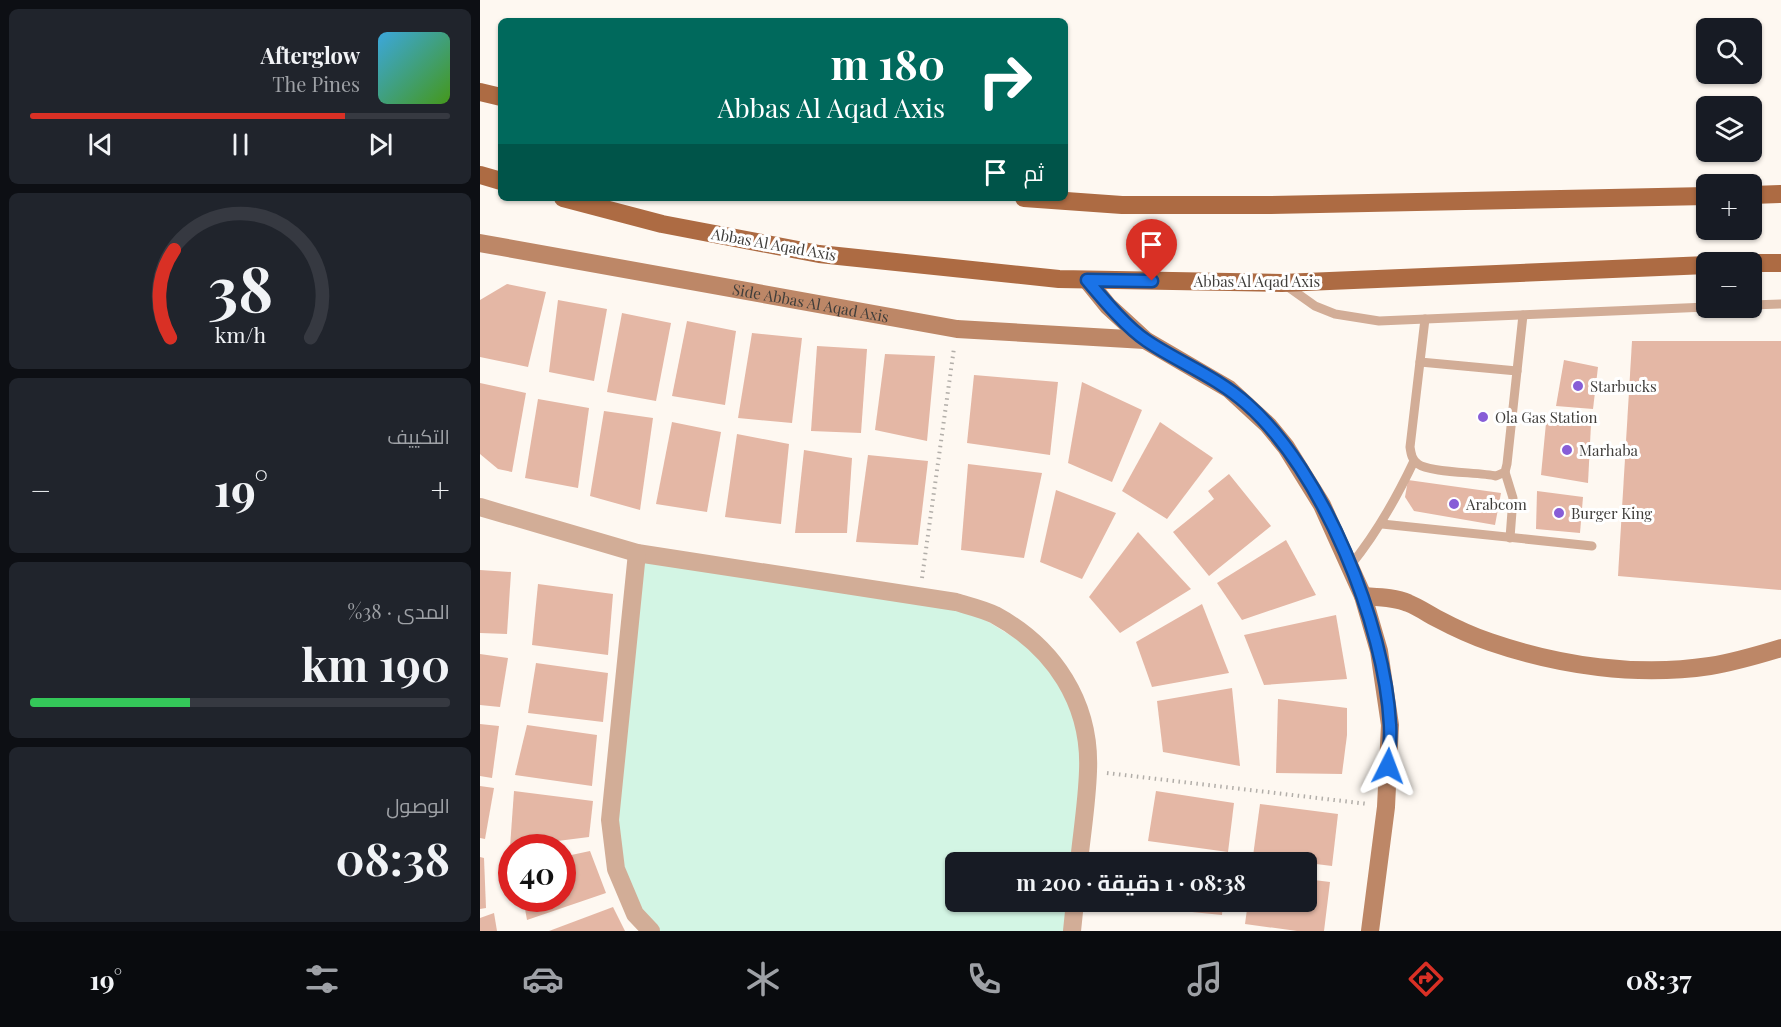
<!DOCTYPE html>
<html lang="ar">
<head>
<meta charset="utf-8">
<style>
	body { margin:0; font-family:"Playfair Display",Cairo,serif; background:#20242c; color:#f1f3f6; direction:rtl; height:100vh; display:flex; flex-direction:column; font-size:22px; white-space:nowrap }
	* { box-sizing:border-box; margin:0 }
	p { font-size:20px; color:#9ea1a6 }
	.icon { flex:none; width:33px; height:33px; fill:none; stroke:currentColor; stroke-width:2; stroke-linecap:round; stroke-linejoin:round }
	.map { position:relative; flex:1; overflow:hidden; direction:ltr }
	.side { display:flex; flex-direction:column; gap:9px; padding:9px; background:#0d0f14; width:480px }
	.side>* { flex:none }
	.top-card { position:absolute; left:18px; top:18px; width:570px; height:183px; border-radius:9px; box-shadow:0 2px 4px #0004; direction:rtl; background:#00695c; color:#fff; overflow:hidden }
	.fabs { position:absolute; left:1216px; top:18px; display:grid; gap:12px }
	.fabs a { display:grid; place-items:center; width:66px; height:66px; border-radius:9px; background:#171b24; box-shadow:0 2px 4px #0004; font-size:30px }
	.speed { position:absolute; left:18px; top:834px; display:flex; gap:12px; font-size:30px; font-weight:700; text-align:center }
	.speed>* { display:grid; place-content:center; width:78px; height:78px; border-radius:50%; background:#171b24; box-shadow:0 2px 4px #0004; line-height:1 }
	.speed .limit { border:9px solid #d22; background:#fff; color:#111 }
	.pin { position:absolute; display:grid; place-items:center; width:51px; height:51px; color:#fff; margin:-62px -26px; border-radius:50% 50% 50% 0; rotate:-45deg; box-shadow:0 0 6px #0007 }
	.pin .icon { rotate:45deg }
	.me { position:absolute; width:66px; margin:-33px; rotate:3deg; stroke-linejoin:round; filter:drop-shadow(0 0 4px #0008) }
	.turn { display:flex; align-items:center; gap:21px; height:126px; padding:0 24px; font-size:27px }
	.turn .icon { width:78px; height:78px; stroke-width:2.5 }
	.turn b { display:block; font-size:42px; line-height:51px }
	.then { display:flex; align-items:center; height:57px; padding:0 24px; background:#0003; gap:12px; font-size:22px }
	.big { font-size:45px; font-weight:700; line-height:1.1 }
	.side .widget { flex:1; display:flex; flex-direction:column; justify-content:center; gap:9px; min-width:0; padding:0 21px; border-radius:9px; background:#20242c }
	.side .dial { align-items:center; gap:0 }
	.dial svg { height:156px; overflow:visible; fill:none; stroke:#363941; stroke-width:7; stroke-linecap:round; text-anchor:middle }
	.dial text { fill:#f1f3f6; stroke:none }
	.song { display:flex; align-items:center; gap:18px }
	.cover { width:72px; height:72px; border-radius:9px; background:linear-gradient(135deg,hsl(200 70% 55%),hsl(100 70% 35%)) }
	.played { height:6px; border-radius:3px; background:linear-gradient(90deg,#d93025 75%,#363941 75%) }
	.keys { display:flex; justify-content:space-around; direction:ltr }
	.heat { display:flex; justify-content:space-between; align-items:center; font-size:33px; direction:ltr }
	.charge { height:9px; border-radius:4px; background:linear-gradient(90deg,#34c759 38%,#363941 0) }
	.trip { position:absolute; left:465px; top:852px; width:372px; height:60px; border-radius:9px; background:#171b24; box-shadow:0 2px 4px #0004; font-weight:700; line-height:60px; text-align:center; direction:rtl }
	.menu { display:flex; height:96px; justify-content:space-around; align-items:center; background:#090b0e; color:#9ea1a6 }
	.menu .icon { width:42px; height:42px }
	.menu .selected { color:#d93025 }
	.menu b { font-size:27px; color:#f1f3f6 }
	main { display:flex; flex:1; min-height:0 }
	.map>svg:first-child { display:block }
</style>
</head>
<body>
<main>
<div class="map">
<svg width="1301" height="931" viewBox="0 0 1301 931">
	<rect width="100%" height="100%" fill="#fef8f1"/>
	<path fill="#d3f5e4" d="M157,553l319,49 98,60 31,72 -6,128h-123v40h119l-3,29h-421l-35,-62 -6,-49z"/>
	<g fill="#e4b7a5">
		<path d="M27,284l39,8 -18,75 -48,-10v-57z"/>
		<path d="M78,300l49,9 -13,72 -45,-9z"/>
		<path d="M142,313l49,10 -15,78 -49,-9z"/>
		<path d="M207,321l49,10 -11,74 -53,-9z"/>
		<path d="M272,333l50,5 -10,85 -54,-5z"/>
		<path d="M1152,341h149v249l-163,-14z"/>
		<path d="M337,346l50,3 -6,84 -50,-2z"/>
		<path d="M405,354l50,2 -8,85 -52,-11z"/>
		<path d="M1084,360l34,7 -5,42 -37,-3z"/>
		<path d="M494,375l84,7 -8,73 -83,-12z"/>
		<path d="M602,382l60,28 -30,72 -44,-19z"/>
		<path d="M0,383l46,10 -14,79 -14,-3 -18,-15z"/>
		<path d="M58,399l51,9 -11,80 -53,-10z"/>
		<path d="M124,411l49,7 -13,92 -50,-14z"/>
		<path d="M192,422l49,10 -14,80 -51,-8z"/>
		<path d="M680,422l53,36 -46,61 -45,-28z"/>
		<path d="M1066,423l45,1 -3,59 -47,-8z"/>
		<path d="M257,434l52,10 -8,80 -56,-7z"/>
		<path d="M324,450l48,8 -5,75h-52z"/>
		<path d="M388,455l60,6 -10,84 -62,-3z"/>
		<path d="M488,464l74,9 -18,85 -63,-8z"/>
		<path d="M749,474l42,52 -62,50 -36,-44 41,-33 -6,-8z"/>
		<path d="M928,480l93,13 -6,32 -81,-14 -9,-14z"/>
		<path d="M576,490l60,23 -34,66 -42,-17z"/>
		<path d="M1057,491l46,6 -3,36 -44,-4z"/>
		<path d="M658,532l53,57 -71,44 -31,-36z"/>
		<path d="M806,540l30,55 -74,25 -25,-37z"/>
		<path d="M0,570l31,2 -4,62 -27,-1z"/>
		<path d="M58,584l75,10 -5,61 -76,-10z"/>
		<path d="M722,604l27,69 -77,14 -16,-45z"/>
		<path d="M856,615l11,64 -83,6 -20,-50z"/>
		<path d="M0,654l28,4 -8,49 -20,-2z"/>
		<path d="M56,663l72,10 -5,49 -75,-9z"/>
		<path d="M752,688l8,78 -77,-14 -6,-51z"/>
		<path d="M798,699l69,9v27l-5,39 -66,-1z"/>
		<path d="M0,724l19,2 -7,52 -12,-2z"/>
		<path d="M47,725l70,10 -5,51 -77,-11z"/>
		<path d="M0,786l14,2 -9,51 -5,-1z"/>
		<path d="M34,791l79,10 -4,36 -79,10z"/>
		<path d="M676,791l78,12 -6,49 -80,-11z"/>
		<path d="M780,804l78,10 -6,52 -79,-10z"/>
		<path d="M110,851l16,42 -79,27 -4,-22h39v-41z"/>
		<path d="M0,857l4,1 2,50 -6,1z"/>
		<path d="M826,879l24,3 -6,49h-27l-52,-7 3,-22h58z"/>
		<path d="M663,902h80l-1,13 -80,-8z"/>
		<path d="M133,907l12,24h-76z"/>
		<path d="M14,913l3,18h-17v-13z"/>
	</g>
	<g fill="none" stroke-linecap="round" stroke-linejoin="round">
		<g stroke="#b2aea9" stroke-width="4" stroke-dasharray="1.5 4.5" stroke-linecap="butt">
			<path d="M442,578l32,-230"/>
			<path d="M627,773l261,31"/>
		</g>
		<g stroke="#d2ad97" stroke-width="9">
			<path d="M804,284l31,22 20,8 44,7 328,-14"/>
			<path d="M1272,305l29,-1"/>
			<path d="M945,319l-15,128c1,7 2,13 8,17 12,9 61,8 78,12l9,-4 2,-8 16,-149"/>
			<path d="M940,362l97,9"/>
			<path d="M1025,472l8,26 -3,40"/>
			<path d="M902,524l210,22"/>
			<path d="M870,566c27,-33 46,-67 64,-105"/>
		</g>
		<g stroke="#d2ad97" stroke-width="18">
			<path d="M0,507l157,46 319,49c13,4 27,7 39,13 59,32 96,88 93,156 -1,31 -6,61 -9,91"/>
			<path d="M157,553l-27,267 6,49 19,45 16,17"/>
			<path d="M592,931l3,-29"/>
		</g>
		<g stroke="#bd8767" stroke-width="18">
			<path id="s1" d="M0,243l477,86 188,11"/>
			<path d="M607,280l21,26 37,34 84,49 39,36 18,22 36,58 41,91 16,55 11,74 -4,82 -16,124"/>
			<path d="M883,596c15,1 32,1 45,7 10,4 19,10 28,15 17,9 36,18 54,24 70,24 147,35 220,24 24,-4 48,-11 71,-18"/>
		</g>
		<g stroke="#ad6b43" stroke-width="18">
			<path d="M0,92l21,5"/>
			<path d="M0,175l21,6"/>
			<path d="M1272,195l29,-1"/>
			<path d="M83,198l99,26 157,30 240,25 223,4 425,-18"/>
			<path d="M544,198l98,7h149l436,-9"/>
			<path d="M1272,263h29"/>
		</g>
	</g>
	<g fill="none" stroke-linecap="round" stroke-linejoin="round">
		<g stroke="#114b97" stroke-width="15">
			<path id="route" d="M672,281l-65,-1c16,19 40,48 60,61 33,22 70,36 100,63 76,67 138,221 143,321 1,13 -1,28 -2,41"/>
		</g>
		<use href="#route" stroke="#1a73e8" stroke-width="10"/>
	</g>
	<g fill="#875dd7" stroke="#fff" stroke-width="2">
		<circle cx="1098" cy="386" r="6"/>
		<circle cx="1003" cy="417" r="6"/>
		<circle cx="1087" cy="450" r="6"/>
		<circle cx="974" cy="504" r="6"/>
		<circle cx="1079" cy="513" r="6"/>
	</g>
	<g text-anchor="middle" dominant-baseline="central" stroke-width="6" stroke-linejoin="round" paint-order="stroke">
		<g font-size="15" fill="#3f3d3a" stroke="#fff">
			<text transform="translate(294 244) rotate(10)">Abbas Al Aqad Axis</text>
			<text x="777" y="281">Abbas Al Aqad Axis</text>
			<text stroke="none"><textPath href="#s1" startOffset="336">Side Abbas Al Aqad Axis</textPath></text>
		</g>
		<g font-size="15" fill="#3f3d3a" stroke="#fff" text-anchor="start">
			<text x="1110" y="386">Starbucks</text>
			<text x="1015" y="417">Ola Gas Station</text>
			<text x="1099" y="450">Marhaba</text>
			<text x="986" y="504">Arabcom</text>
			<text x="1091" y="513">Burger King</text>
		</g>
	</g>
</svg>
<div class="fabs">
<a><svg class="icon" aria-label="search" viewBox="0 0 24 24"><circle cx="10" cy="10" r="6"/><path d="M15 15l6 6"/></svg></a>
<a><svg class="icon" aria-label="layers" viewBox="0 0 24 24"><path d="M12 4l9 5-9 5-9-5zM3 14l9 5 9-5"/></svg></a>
<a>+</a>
<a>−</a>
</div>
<div class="speed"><div class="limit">40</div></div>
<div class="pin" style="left:672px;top:281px;background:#d93025"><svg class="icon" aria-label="arrive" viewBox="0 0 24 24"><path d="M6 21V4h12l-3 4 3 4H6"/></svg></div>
<svg class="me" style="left:908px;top:766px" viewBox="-20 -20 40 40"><path d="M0-17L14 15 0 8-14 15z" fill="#1a73e8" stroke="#fff" stroke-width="4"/></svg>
<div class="trip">08:38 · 1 دقيقة · 200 m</div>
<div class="top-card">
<div class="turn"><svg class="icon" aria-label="right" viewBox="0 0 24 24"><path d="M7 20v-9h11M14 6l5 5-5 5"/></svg><div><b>180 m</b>Abbas Al Aqad Axis</div></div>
<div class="then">ثم<svg class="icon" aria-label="arrive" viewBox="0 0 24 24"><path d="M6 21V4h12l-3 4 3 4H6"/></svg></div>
</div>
</div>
<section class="side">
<div class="widget">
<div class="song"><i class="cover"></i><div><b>Afterglow</b><p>The Pines</p></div></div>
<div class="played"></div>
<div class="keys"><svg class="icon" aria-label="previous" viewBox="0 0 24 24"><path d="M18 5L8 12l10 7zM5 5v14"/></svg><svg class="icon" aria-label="pause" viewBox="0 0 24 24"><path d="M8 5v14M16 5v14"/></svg><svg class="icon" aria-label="next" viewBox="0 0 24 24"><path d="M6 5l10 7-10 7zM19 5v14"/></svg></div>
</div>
<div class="widget dial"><svg viewBox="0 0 100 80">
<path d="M14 69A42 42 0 1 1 86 69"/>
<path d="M14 69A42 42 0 0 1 16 24" stroke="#d93025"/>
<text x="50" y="56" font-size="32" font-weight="700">38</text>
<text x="50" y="72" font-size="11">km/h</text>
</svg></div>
<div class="widget"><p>التكييف</p>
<div class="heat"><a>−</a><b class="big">19°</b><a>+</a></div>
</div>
<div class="widget"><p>المدى · 38%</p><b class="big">190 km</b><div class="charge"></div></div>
<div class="widget"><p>الوصول</p><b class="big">08:38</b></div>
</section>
</main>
<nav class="menu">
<b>08:37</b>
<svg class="icon selected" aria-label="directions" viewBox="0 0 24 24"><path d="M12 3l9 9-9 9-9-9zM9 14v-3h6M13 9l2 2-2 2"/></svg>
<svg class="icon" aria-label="music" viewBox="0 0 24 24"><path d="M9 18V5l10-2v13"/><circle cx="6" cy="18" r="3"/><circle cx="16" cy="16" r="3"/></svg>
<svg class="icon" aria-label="phone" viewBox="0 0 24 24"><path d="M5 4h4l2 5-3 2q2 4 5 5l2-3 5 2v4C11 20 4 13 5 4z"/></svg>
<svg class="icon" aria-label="climate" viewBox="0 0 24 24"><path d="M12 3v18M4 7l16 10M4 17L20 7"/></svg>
<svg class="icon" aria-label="car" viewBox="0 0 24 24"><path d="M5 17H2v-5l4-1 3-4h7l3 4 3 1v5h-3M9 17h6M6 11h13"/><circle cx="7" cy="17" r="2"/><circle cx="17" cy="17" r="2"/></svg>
<svg class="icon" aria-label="filters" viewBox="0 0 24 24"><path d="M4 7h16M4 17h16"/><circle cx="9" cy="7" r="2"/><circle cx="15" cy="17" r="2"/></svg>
<b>19°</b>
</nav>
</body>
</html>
